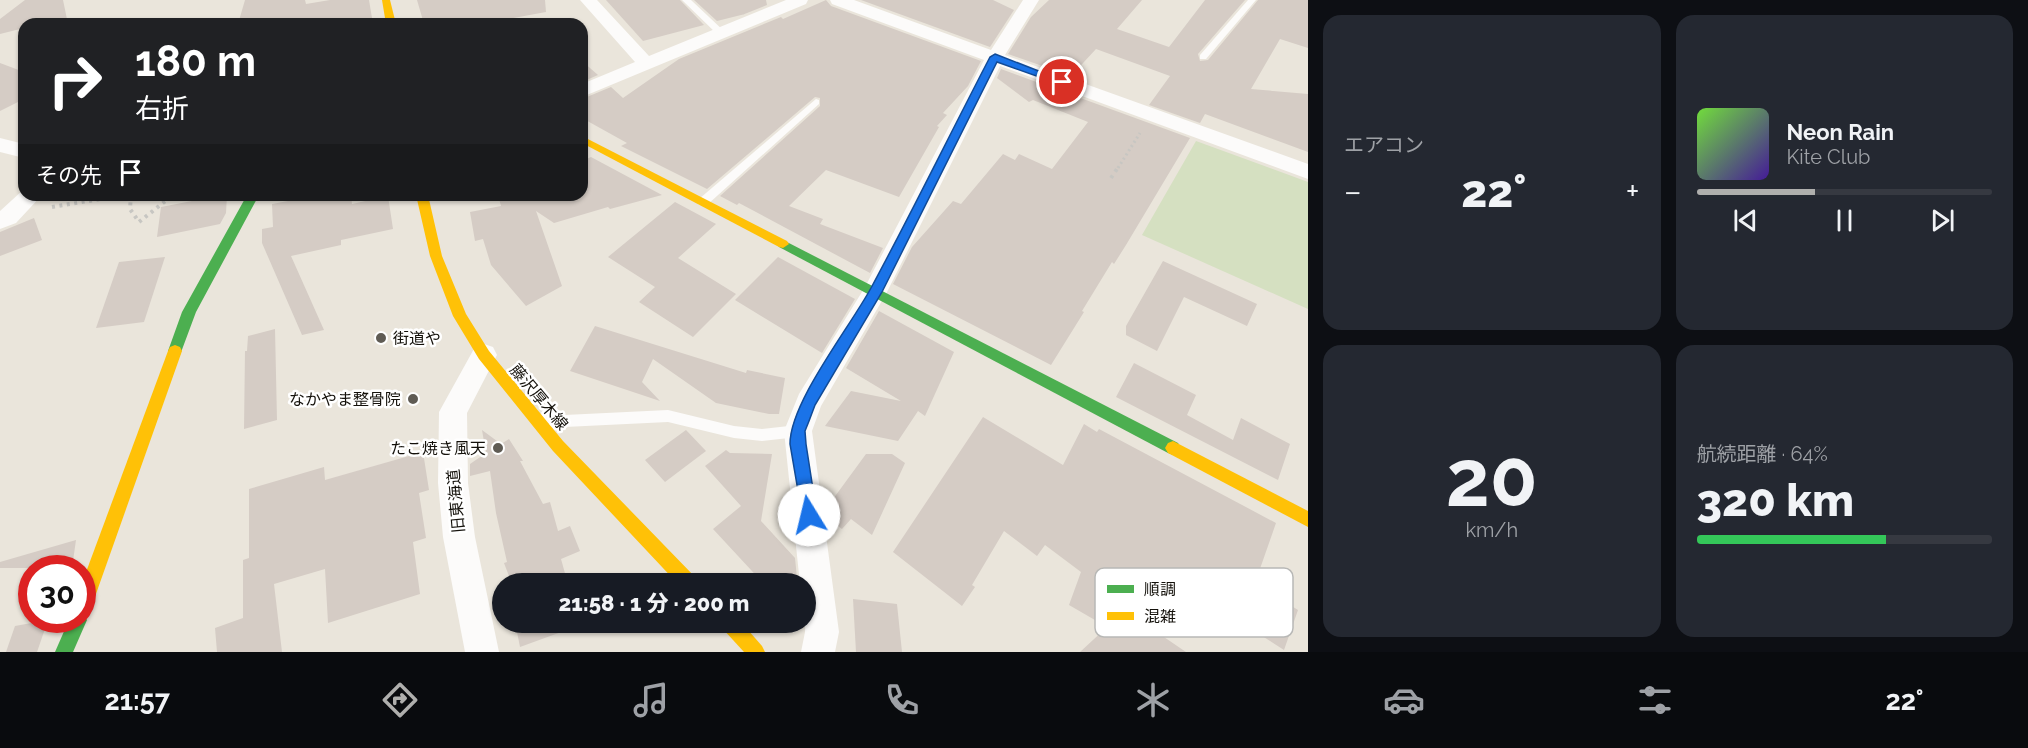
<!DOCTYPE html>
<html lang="ja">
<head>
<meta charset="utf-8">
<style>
	body { margin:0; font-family:Raleway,"Noto Sans JP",sans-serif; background:#242831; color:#f1f3f6; height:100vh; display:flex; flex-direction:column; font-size:22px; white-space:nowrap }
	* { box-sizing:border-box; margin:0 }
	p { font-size:20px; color:#9ea1a6 }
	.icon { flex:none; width:33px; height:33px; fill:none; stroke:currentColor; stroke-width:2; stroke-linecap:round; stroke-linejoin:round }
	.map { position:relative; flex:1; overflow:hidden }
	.side { display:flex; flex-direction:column; gap:15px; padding:15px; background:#0d0f14; width:720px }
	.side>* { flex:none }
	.banner { position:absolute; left:18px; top:18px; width:570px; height:183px; border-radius:18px; box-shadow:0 2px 4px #0004; background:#202124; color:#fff; overflow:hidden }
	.speed { position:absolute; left:18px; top:555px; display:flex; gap:12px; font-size:30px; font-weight:700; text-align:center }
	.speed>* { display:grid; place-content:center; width:78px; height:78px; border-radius:50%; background:#171b24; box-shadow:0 2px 4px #0004; line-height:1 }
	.speed .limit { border:9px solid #d22; background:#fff; color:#111 }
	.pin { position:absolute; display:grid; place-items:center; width:51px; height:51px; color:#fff; margin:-26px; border:3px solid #fff; border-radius:50%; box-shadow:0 2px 6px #0007 }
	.me { position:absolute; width:66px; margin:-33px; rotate:351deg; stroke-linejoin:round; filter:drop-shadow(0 0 4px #0008) }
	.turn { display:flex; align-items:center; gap:21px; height:126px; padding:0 18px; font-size:27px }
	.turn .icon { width:78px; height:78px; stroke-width:2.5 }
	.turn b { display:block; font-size:42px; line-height:51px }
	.then { display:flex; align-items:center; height:57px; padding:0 18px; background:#0003; gap:12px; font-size:22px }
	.big { font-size:45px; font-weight:800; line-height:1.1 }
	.side .card { flex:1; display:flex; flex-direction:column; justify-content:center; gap:9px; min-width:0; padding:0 21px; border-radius:18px; background:#242831 }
	.side .dial { align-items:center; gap:0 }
	.dial b { font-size:78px; line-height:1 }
	.song { display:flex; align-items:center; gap:18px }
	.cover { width:72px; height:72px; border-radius:9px; background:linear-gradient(135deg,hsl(100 70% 55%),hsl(260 70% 35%)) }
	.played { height:6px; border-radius:3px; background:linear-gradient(90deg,#afafad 40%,#363941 40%) }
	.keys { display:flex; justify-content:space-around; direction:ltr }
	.heat { display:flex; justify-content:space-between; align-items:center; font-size:33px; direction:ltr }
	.charge { height:9px; border-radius:4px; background:linear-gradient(90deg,#34c759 64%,#363941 0) }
	.side .tiles { flex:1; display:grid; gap:15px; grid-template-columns:repeat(2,1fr) }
	.trip { position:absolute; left:492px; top:573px; width:324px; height:60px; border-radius:30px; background:#171b24; box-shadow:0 2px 4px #0004; font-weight:800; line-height:60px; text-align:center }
	.tabs { display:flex; height:96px; justify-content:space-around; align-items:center; background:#090b0e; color:#9ea1a6 }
	.tabs .icon { width:42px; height:42px }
	.tabs .active { color:#afafad }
	.tabs b { font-size:27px; color:#f1f3f6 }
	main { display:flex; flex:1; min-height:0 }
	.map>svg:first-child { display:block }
</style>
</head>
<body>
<main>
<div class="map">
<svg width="1308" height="652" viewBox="0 0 1308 652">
	<rect width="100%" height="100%" fill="#eae5db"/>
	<path fill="#d5e0c1" d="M1196,141l112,41v127l-166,-74z"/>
	<g fill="#d5ccc5">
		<path d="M25,0h38l5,24h-44v4l-24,6v-15z"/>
		<path d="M245,0h60l1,4 24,-4h39l4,24h-135z"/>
		<path d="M417,0h128l1,12 -66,12h-56z"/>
		<path d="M606,0h74l24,25 -61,16z"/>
		<path d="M694,0h72l1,5 -25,10 3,-1 -28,7z"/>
		<path d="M826,0l5,6 150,55 -13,25 -25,27 4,2 -10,11 2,1 -40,70 -73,-27 -37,36 34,13 -3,5 63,24 -13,25 -131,-70 -2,2 -17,-9 100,-90v-8l-5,-1 -108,92 -86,-43 6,-3 -45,-25v-19l29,-12 12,11 56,-39 102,-42 2,2z"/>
		<path d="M861,0h132l21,10 -24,37z"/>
		<path d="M1049,0h93l-25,29 52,18 36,-47h40l-47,54 2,7 8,-1 50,-60h50v48l-28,-9 -29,50 57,5v58l-103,-38 -5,9 -51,-18 21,-29 -74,-27 -25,27 -63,-22 23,-37z"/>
		<path d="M582,61l16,14 -16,7z"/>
		<path d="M0,63l24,9v27l-24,12z"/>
		<path d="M1001,69l189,69 -64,107 -12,19 -2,-2 -30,49 2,1 -33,53 -158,-81 19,-37 41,-46 8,3 42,-50 12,6 4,-6 33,15 36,-47 -55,-22 -4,2 -32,-24z"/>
		<path d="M591,157l71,38 -52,14 -2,-2 -54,16 -18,-12 26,75 -36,20 -35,-41 -8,-26 -8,2 -5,-29 31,-6 -3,-11h84v-34z"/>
		<path d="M193,195h34l-1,18 -6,11 -63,13 4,-30 31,-6z"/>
		<path d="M288,195h63l1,9 36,-8 5,33 -52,11v5l-50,11 33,74 -22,5 -40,-92v-14l11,-2 -1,-23 16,-3z"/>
		<path d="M675,202l41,22 -38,34 58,36 -43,43 -54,-35 16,-15 -47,-30z"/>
		<path d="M34,218l8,22 -42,16v-24z"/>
		<path d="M165,257l-21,65 -48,6 23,-66z"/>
		<path d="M778,257l77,42 -33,54 -87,-53z"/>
		<path d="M1163,261l94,43 -10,22 -63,-29 -27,54 -31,-16v-9z"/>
		<path d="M879,311l75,41 -29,64 -7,-5 -20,30 -73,-15 26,-35 50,10 -55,-33z"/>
		<path d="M595,326l151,47 1,-3 38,8 -6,36h-10l-53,-11 -63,-44 -11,23 18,19 -90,-30z"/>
		<path d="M275,329l2,91 -33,9 1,-78h2l1,-15z"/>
		<path d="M1134,363l62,32 -9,20 46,25 8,-22 49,26 -12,36 -162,-83z"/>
		<path d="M983,417l80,48 21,-41 13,8 2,-3 177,94 -21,60 43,27 -14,40 -97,-62v2l-12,-7 -14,52 25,17h-106l27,-25 -38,-22 12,-33 -36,-27 -8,11 -33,-25 -32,54 3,2 -13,19 -69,-54z"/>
		<path d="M482,430l19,14 8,-5 14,22h-3l23,43 7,-2 8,29 12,-5 10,25 -19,8 7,25h-56l-8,-21 3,-1 -11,-49 -6,-42 -20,5v-12l16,-11z"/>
		<path d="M686,430l20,21 -41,31 -20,-22z"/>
		<path d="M726,450l4,3 42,1 -11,67 34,37 2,20 -6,6h-27l-51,-55 28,-23 -36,-40z"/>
		<path d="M423,452l6,38 -10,3 7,45 -13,4 7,52 -92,29 -3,-54 -51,15 8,68h-65l-2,-24 28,-10v-58l6,-2v-69l75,-22 1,13z"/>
		<path d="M866,454h26l13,9 -33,72 -21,-16 -9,10 -16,-12 -1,-7z"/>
		<path d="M76,540l-4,28h-72v-6z"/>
		<path d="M853,599l44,5 5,48h-46z"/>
		<path d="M48,620l-11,32h-31l9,-26z"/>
		<path d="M515,622h47l2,9 -44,16z"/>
	</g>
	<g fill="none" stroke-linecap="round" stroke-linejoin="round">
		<path stroke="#c7c6c2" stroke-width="3" stroke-dasharray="2 3" stroke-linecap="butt" d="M1118,168l22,-35"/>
		<g stroke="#c7c6c2" stroke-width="4" stroke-dasharray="3 4.5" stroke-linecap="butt">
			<path d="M1111,178l8,-12"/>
			<path d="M131,195l-1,14 9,13 34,-27"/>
			<path d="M52,207l73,-12"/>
		</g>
		<g fill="#fcfbfa" fill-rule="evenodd">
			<path d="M682,0h9l34,32v4h-6z"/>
			<path d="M1248,0h8l-50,59h-6v-4z"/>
			<path d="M816,99l3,1v4l-112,101h-8l-1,-3 1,-3z"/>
			<path d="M668,410l66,16 28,3 36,-4 5,2 2,4 -2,4 -5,2 -36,4 -28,-3 -66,-16 -124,6 -5,-2 -2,-4 2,-4 5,-2z"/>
		</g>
		<g fill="#fcfbfa" fill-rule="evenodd">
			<path d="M580,0h17l52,56 137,-56h22l-2,4 -224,93v-13l53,-22z"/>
			<path d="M830,0h24l137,50 32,-50h16l-34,55 303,109v15l-308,-113 -113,226 -66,114 -9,25 27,201 -4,20h-34l4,-20 1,-48h-6l-16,-153 15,-37 66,-107 119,-227 -152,-56z"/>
			<path d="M0,138l24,6v14l-24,-6z"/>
			<path d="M23,190l1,5h18l-26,28 -16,6v-18z"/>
			<path d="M484,344l9,3 4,8 -30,58 1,70 7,54 24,115h-34l-22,-115 -5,-54 1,-71 36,-65z"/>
		</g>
		<g fill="#4caf50" fill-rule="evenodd">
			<path d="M247,195h12l-63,117 -16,43h-10l-2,-4 14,-39z"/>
			<path d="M783,240l395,203 3,5 -3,5 -5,2 -5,-2 -389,-206 -2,-3z"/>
			<path d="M82,613l5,7 -14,32h-18l14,-32h13z"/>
		</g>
		<g fill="#ffc107" fill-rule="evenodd">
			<path d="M382,0h8l6,24h-10z"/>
			<path d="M582,136l205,105 2,3 -6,4 -4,-1 -197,-104z"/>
			<path d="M416,195h12l14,61 24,58 23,37 74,90 133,137 2,6h-20l-125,-133 -74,-92 -26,-43 -23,-60z"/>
			<path d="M175,345l5,2 2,4 -91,257 -3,6 -6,3v-34l86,-232 2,-4z"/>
			<path d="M1173,441l135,70v16l-140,-74 -3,-5 3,-5z"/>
			<path d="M719,622h22l21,24 3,6h-21l-22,-24z"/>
		</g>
	</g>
	<path fill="#1a73e8" stroke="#114b97" stroke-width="1.5" d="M995,54l72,28 -8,2 -62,-22 -115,230 -67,113 -6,16 -4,10 1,13 11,71 -2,5 -6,3 -6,-3 -13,-76c0,-42 60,-117 81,-156 41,-76 79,-154 119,-231z"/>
	<g fill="#5f5b54" stroke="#fff" stroke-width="2">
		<circle cx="381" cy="338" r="6"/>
		<circle cx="413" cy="399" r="6"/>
		<circle cx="498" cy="448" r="6"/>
	</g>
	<g text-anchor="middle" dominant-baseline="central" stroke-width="5" stroke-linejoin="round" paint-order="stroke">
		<g font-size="16" fill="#14110b" stroke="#fff" text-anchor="end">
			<text x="393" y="338" text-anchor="start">街道や</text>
			<text x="401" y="399">なかやま整骨院</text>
			<text x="486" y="448">たこ焼き風天</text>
		</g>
		<g font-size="16" fill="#14110b" stroke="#fff">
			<text transform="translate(539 397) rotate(50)">藤沢厚木線</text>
			<text transform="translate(456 501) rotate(-95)">旧東海道</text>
		</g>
	</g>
	<rect x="1095" y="568" width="198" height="69" rx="9" fill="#fff" stroke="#b8b8b6" stroke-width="1.5"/>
	<rect x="1107" y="585" width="27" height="8" fill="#4caf50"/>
	<rect x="1107" y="612" width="27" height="8" fill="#ffc107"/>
	<g font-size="16" fill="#14110b">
		<text x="1144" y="595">順調</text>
		<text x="1144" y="622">混雑</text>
	</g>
</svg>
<div class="speed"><div class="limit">30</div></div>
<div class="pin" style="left:1062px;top:82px;background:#d93025"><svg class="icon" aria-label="arrive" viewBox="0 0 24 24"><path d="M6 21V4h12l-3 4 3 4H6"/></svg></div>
<svg class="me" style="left:809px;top:515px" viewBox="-20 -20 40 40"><circle r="19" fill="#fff"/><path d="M0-13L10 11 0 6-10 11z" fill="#1a73e8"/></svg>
<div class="trip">21:58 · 1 分 · 200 m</div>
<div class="banner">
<div class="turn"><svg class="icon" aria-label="right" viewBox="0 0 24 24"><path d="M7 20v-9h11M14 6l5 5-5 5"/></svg><div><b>180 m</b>右折</div></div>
<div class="then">その先<svg class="icon" aria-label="arrive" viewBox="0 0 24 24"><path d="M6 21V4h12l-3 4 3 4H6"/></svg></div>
</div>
</div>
<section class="side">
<div class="tiles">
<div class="card"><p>エアコン</p>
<div class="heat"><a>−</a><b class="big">22°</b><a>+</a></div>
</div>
<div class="card">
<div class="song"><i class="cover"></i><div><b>Neon Rain</b><p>Kite Club</p></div></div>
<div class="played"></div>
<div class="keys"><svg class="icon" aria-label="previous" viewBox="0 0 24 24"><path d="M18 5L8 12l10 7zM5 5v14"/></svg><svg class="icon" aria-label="pause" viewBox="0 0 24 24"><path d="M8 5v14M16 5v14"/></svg><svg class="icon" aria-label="next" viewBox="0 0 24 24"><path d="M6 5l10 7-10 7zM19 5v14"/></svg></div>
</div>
<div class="card dial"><b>20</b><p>km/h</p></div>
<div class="card"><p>航続距離 · 64%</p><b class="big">320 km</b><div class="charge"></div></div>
</div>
</section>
</main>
<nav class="tabs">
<b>21:57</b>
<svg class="icon active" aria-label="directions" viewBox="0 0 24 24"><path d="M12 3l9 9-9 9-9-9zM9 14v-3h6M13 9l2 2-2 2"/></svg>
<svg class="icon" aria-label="music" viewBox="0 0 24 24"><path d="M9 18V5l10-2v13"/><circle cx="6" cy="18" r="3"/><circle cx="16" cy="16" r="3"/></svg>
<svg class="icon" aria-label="phone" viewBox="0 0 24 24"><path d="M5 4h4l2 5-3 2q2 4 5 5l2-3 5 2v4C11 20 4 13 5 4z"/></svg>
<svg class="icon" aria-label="climate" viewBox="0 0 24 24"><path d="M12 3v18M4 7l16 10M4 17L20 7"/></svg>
<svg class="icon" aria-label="car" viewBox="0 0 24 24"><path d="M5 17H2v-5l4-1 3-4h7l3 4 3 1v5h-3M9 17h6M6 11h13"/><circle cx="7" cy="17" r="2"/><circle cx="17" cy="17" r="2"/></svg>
<svg class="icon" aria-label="filters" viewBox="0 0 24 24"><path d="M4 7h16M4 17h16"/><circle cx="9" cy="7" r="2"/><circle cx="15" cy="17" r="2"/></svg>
<b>22°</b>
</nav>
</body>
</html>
